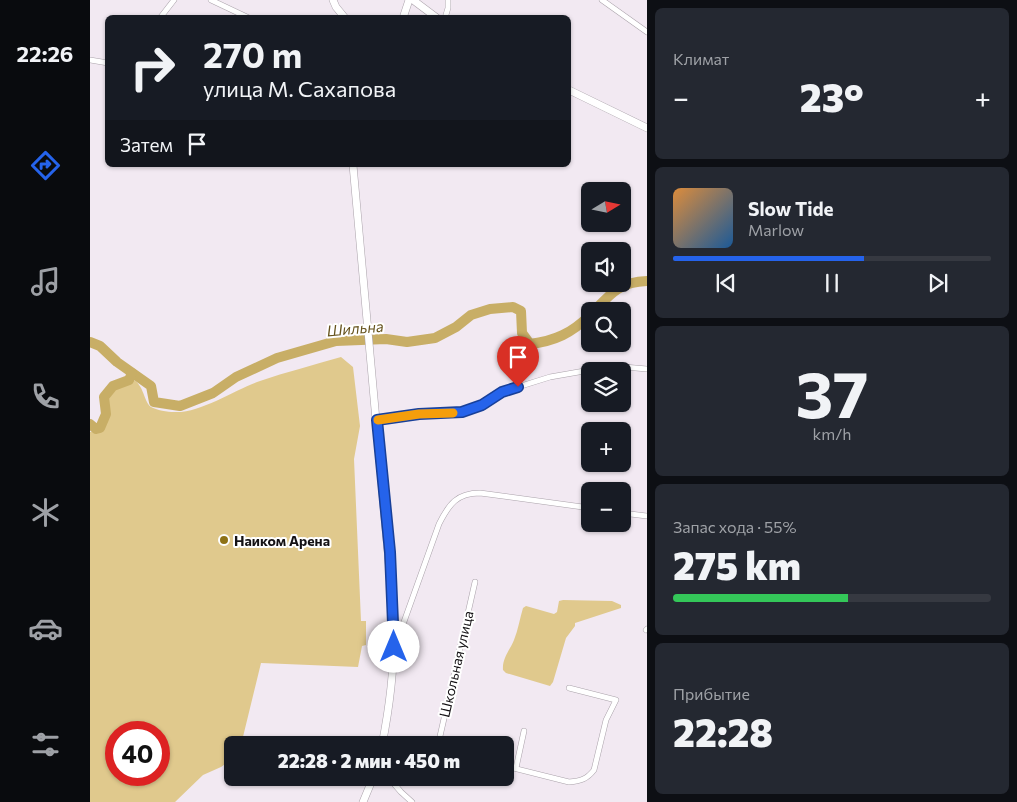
<!DOCTYPE html>
<html lang="ru">
<head>
<meta charset="utf-8">
<style>
	body { margin:0; font-family:Commissioner,sans-serif; background:#242831; color:#f1f3f6; height:100vh; display:flex; flex-direction:column; font-size:19px; white-space:nowrap }
	* { box-sizing:border-box; margin:0 }
	p { font-size:16px; color:#9ea1a6 }
	.icon { flex:none; width:28px; height:28px; fill:none; stroke:currentColor; stroke-width:2; stroke-linecap:round; stroke-linejoin:round }
	.map { position:relative; flex:1; overflow:hidden }
	.side { display:flex; flex-direction:column; gap:8px; padding:8px; background:#0d0f14; width:370px }
	.side>* { flex:none }
	.hud { position:absolute; left:15px; top:15px; width:466px; height:152px; border-radius:8px; box-shadow:0 1px 4px #0004; background:#171b24; color:#f1f3f6; overflow:hidden }
	.needle { width:32px; rotate:80deg }
	.controls { position:absolute; left:491px; top:182px; display:grid; gap:10px }
	.controls a { display:grid; place-items:center; width:50px; height:50px; border-radius:8px; background:#171b24; box-shadow:0 1px 4px #0004; font-size:25px }
	.speed { position:absolute; left:15px; top:721px; display:flex; gap:10px; font-size:25px; font-weight:700; text-align:center }
	.speed>* { display:grid; place-content:center; width:65px; height:65px; border-radius:50%; background:#171b24; box-shadow:0 1px 4px #0004; line-height:1 }
	.speed .limit { border:8px solid #d22; background:#fff; color:#111 }
	.pin { position:absolute; display:grid; place-items:center; width:42px; height:42px; color:#fff; margin:-51px -21px; border-radius:50% 50% 50% 0; rotate:-45deg; box-shadow:0 0 5px #0007 }
	.pin .icon { rotate:45deg }
	.me { position:absolute; width:55px; margin:-28px; rotate:0deg; stroke-linejoin:round; filter:drop-shadow(0 0 4px #0008) }
	.turn { display:flex; align-items:center; gap:18px; height:105px; padding:0 15px; font-size:22px }
	.turn .icon { width:65px; height:65px; stroke-width:2.5 }
	.turn b { display:block; font-size:35px; line-height:42px }
	.then { display:flex; align-items:center; height:48px; padding:0 15px; background:#0003; gap:10px; font-size:19px }
	.big { font-size:38px; font-weight:800; line-height:1.1 }
	.side .widget { flex:1; display:flex; flex-direction:column; justify-content:center; gap:8px; min-width:0; padding:0 18px; border-radius:8px; background:#242831 }
	.side .dial { align-items:center; gap:0 }
	.dial b { font-size:65px; line-height:1 }
	.song { display:flex; align-items:center; gap:15px }
	.cover { width:60px; height:60px; border-radius:8px; background:linear-gradient(135deg,hsl(30 70% 55%),hsl(210 70% 35%)) }
	.played { height:5px; border-radius:2px; background:linear-gradient(90deg,#2563eb 60%,#363941 60%) }
	.keys { display:flex; justify-content:space-around; direction:ltr }
	.heat { display:flex; justify-content:space-between; align-items:center; font-size:28px; direction:ltr }
	.charge { height:8px; border-radius:4px; background:linear-gradient(90deg,#34c759 55%,#363941 0) }
	.trip { position:absolute; left:134px; top:736px; width:290px; height:50px; border-radius:8px; background:#171b24; box-shadow:0 1px 4px #0004; font-weight:800; line-height:50px; text-align:center }
	main { display:flex; flex:1; min-height:0 }
	.tabs { display:flex; flex-direction:column; width:90px; justify-content:space-around; align-items:center; background:#090b0e; color:#9ea1a6 }
	.tabs .icon { width:35px; height:35px }
	.tabs .current { color:#2563eb }
	.tabs b { font-size:22px; color:#f1f3f6 }
	.map>svg:first-child { display:block }
</style>
</head>
<body>
<main>
<nav class="tabs">
<b>22:26</b>
<svg class="icon current" aria-label="directions" viewBox="0 0 24 24"><path d="M12 3l9 9-9 9-9-9zM9 14v-3h6M13 9l2 2-2 2"/></svg>
<svg class="icon" aria-label="music" viewBox="0 0 24 24"><path d="M9 18V5l10-2v13"/><circle cx="6" cy="18" r="3"/><circle cx="16" cy="16" r="3"/></svg>
<svg class="icon" aria-label="phone" viewBox="0 0 24 24"><path d="M5 4h4l2 5-3 2q2 4 5 5l2-3 5 2v4C11 20 4 13 5 4z"/></svg>
<svg class="icon" aria-label="climate" viewBox="0 0 24 24"><path d="M12 3v18M4 7l16 10M4 17L20 7"/></svg>
<svg class="icon" aria-label="car" viewBox="0 0 24 24"><path d="M5 17H2v-5l4-1 3-4h7l3 4 3 1v5h-3M9 17h6M6 11h13"/><circle cx="7" cy="17" r="2"/><circle cx="17" cy="17" r="2"/></svg>
<svg class="icon" aria-label="filters" viewBox="0 0 24 24"><path d="M4 7h16M4 17h16"/><circle cx="9" cy="7" r="2"/><circle cx="15" cy="17" r="2"/></svg>
</nav>
<div class="map">
<svg width="557" height="802" viewBox="0 0 557 802">
	<rect width="100%" height="100%" fill="#f2e9f2"/>
	<g fill="#e0c98d" fill-rule="evenodd">
		<path d="M251,357l12,10 7,59 -6,33 7,162h5v24l-4,1 -4,21 -97,-4 -20,82h-9v14l-11,8 -18,8 -28,27h-85v-370l11,-1c2,-5 8,-12 8,-17 0,-12 -3,-28 12,-33 23,-9 21,20 30,26 5,3 17,5 23,5 25,2 62,-23 86,-31 26,-9 54,-16 81,-24zM26,732h43v43h-43z"/>
		<path d="M473,600l49,1 9,4v3l-46,15v3l-9,12 -13,44 -3,4 -44,-13 -3,-3c-1,-12 7,-20 11,-30 4,-10 6,-22 9,-32l3,-2 28,8 3,-2 2,-11z"/>
	</g>
	<g fill="none" stroke-linecap="round" stroke-linejoin="round">
		<g stroke="#c8ae66" stroke-width="10">
			<path d="M504,311c17,-18 26,-29 53,-30"/>
			<path d="M0,342l10,4 17,16 34,24 3,16 26,4 33,-13 23,-16 41,-19 59,-17 50,-2 21,3 28,-4 21,-11 15,-12 19,-6 23,-2 8,4 1,22 8,11c25,-3 42,-11 60,-29"/>
			<path d="M0,424l6,5 4,-1 6,-14 -2,-17 9,-11 16,-6 3,-7"/>
		</g>
		<g stroke="#aaa2aa" stroke-width="6">
			<g id="street">
				<path d="M121,0l38,18"/>
				<path d="M512,0l45,32"/>
				<path d="M70,18l14,-18"/>
				<path d="M355,18l3,-10v-8"/>
				<path d="M0,60l18,3"/>
				<path d="M287,421l42,-7 44,-2 19,-7 20,-13 48,-15 63,-11 34,3"/>
				<path d="M532,513l25,3"/>
				<path d="M556,630l1,-1"/>
				<path d="M306,644l43,-120c10,-20 18,-31 41,-31l110,15"/>
				<path d="M293,741l15,4"/>
				<path d="M348,745l37,-163"/>
				<path d="M415,766l64,16c12,-1 18,-3 25,-12l12,-50 10,-20 -47,-12"/>
				<path d="M426,768l8,-37"/>
				<path d="M299,778l12,14 11,10"/>
			</g>
		</g>
		<g stroke="#aaa2aa" stroke-width="8">
			<g id="secondary">
				<path d="M243,0l3,7 9,11"/>
				<path d="M323,0l24,18"/>
				<path d="M313,18l6,-18"/>
				<path d="M479,90l78,38"/>
				<path d="M263,165l40,444c3,46 -2,91 -11,136"/>
				<path d="M273,802l10,-24"/>
			</g>
		</g>
		<use href="#street" stroke="#fff" stroke-width="5"/>
		<use href="#secondary" stroke="#fff" stroke-width="7"/>
	</g>
	<g fill="none" stroke-linecap="round" stroke-linejoin="round">
		<g stroke="#184099" stroke-width="12">
			<path id="route" d="M304,647l-4,-95 -13,-132 42,-6 43,-2 20,-7 20,-13 16,-5"/>
		</g>
		<use href="#route" stroke="#2563eb" stroke-width="9"/>
		<path stroke="#f59e0b" stroke-width="9" d="M288,420l41,-6 34,-1"/>
	</g>
	<circle fill="#8e7217" stroke="#fff" stroke-width="2" cx="134" cy="540" r="5"/>
	<g text-anchor="middle" dominant-baseline="central" stroke-width="4" stroke-linejoin="round" paint-order="stroke">
		<g font-size="14" font-weight="bold" fill="#141114" stroke="#fff" text-anchor="start">
			<text x="144" y="540">Наиком Арена</text>
		</g>
		<g font-size="14" fill="#141114" stroke="#fff">
			<text transform="translate(366 664) rotate(-77)">Школьная улица</text>
		</g>
		<g font-size="15" font-style="italic" fill="#65521c" stroke="#fff">
			<text transform="translate(265 328) rotate(-5)">Шильна</text>
		</g>
	</g>
</svg>
<div class="controls">
<a><svg class="needle" viewBox="-14 -14 28 28"><path d="M0-13l5 13h-10z" fill="#e53935"/><path d="M0 13l5-13h-10z" fill="#9ea1a6"/></svg></a>
<a><svg class="icon" aria-label="sound" viewBox="0 0 24 24"><path d="M4 9h4l5-4v14l-5-4H4zM17 9q2 3 0 6"/></svg></a>
<a><svg class="icon" aria-label="search" viewBox="0 0 24 24"><circle cx="10" cy="10" r="6"/><path d="M15 15l6 6"/></svg></a>
<a><svg class="icon" aria-label="layers" viewBox="0 0 24 24"><path d="M12 4l9 5-9 5-9-5zM3 14l9 5 9-5"/></svg></a>
<a>+</a>
<a>−</a>
</div>
<div class="speed"><div class="limit">40</div></div>
<div class="pin" style="left:428px;top:387px;background:#d93025"><svg class="icon" aria-label="arrive" viewBox="0 0 24 24"><path d="M6 21V4h12l-3 4 3 4H6"/></svg></div>
<svg class="me" style="left:304px;top:647px" viewBox="-20 -20 40 40"><circle r="19" fill="#fff"/><path d="M0-13L10 11 0 6-10 11z" fill="#2563eb"/></svg>
<div class="trip">22:28 · 2 мин · 450 m</div>
<div class="hud">
<div class="turn"><svg class="icon" aria-label="right" viewBox="0 0 24 24"><path d="M7 20v-9h11M14 6l5 5-5 5"/></svg><div><b>270 m</b>улица М. Сахапова</div></div>
<div class="then">Затем<svg class="icon" aria-label="arrive" viewBox="0 0 24 24"><path d="M6 21V4h12l-3 4 3 4H6"/></svg></div>
</div>
</div>
<section class="side">
<div class="widget"><p>Климат</p>
<div class="heat"><a>−</a><b class="big">23°</b><a>+</a></div>
</div>
<div class="widget">
<div class="song"><i class="cover"></i><div><b>Slow Tide</b><p>Marlow</p></div></div>
<div class="played"></div>
<div class="keys"><svg class="icon" aria-label="previous" viewBox="0 0 24 24"><path d="M18 5L8 12l10 7zM5 5v14"/></svg><svg class="icon" aria-label="pause" viewBox="0 0 24 24"><path d="M8 5v14M16 5v14"/></svg><svg class="icon" aria-label="next" viewBox="0 0 24 24"><path d="M6 5l10 7-10 7zM19 5v14"/></svg></div>
</div>
<div class="widget dial"><b>37</b><p>km/h</p></div>
<div class="widget"><p>Запас хода · 55%</p><b class="big">275 km</b><div class="charge"></div></div>
<div class="widget"><p>Прибытие</p><b class="big">22:28</b></div>
</section>
</main>
</body>
</html>
